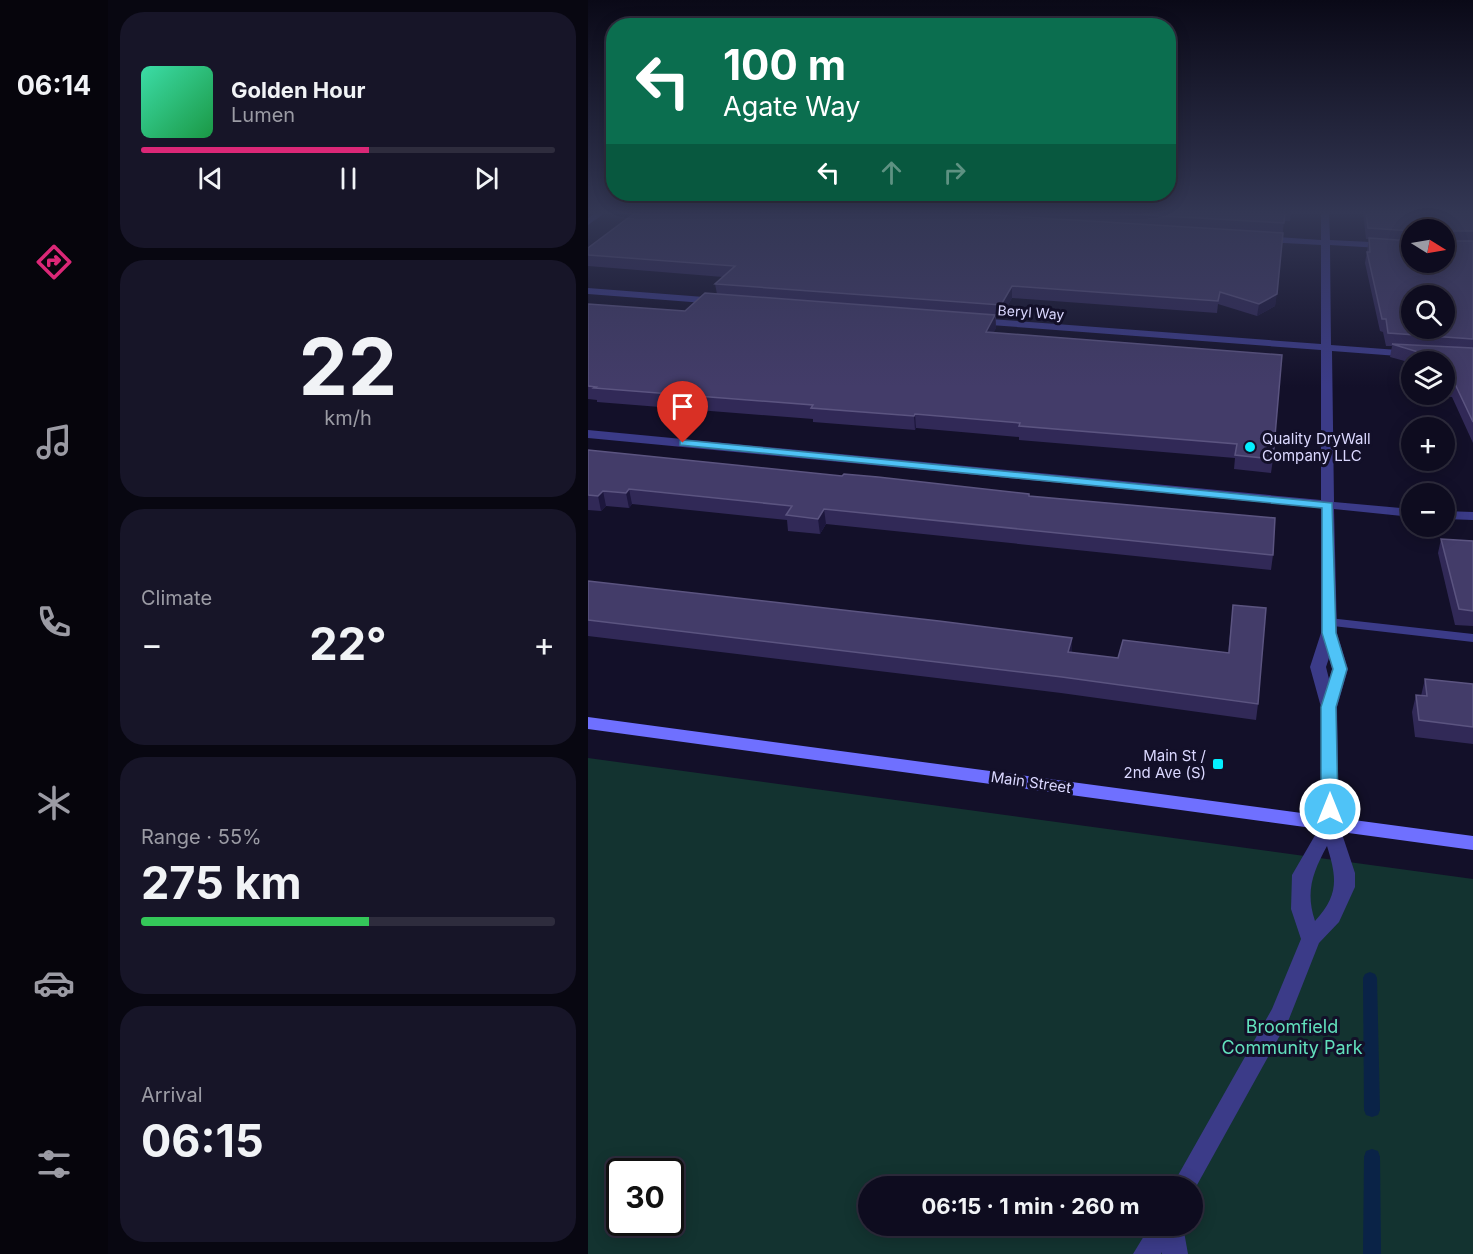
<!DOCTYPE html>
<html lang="en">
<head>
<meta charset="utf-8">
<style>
	body { margin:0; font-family:Inter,sans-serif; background:#171528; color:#f1f3f6; height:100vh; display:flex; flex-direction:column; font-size:22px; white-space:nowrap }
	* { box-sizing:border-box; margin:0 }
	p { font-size:20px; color:#9b9ba4 }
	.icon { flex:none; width:33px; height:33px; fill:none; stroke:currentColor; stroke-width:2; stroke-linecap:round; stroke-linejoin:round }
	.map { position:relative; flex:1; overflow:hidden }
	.drawer { display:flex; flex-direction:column; gap:12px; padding:12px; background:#080711; width:480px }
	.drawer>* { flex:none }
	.guide { position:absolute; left:18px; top:18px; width:570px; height:183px; border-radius:24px; box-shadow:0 3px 15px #0003,0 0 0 2px #2e2c3d; background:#0b6e4f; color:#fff; overflow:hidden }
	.needle { width:39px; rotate:101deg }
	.controls { position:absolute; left:813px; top:219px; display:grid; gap:12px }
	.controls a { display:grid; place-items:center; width:54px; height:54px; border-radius:50%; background:#0e0c1f; box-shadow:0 3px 15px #0003,0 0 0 2px #2e2c3d; font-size:30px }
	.speed { position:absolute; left:18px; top:1158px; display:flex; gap:12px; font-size:30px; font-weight:700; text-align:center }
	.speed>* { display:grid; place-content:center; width:78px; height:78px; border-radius:50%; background:#0e0c1f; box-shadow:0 3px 15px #0003,0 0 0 2px #2e2c3d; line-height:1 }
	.speed .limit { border:3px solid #111; border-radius:9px; background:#fff; color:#111 }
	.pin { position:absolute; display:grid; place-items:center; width:51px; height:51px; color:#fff; margin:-62px -26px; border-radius:50% 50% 50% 0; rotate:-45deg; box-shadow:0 0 6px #0007 }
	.pin .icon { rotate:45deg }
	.me { position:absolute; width:66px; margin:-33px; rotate:0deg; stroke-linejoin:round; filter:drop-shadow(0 0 4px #0008) }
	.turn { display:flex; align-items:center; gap:21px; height:126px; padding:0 18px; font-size:27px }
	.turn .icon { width:78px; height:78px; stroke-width:2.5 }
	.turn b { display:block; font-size:42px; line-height:51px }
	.lanes { display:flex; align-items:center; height:57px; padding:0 18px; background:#0003; justify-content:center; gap:30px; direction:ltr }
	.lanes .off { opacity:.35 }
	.big { font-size:45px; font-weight:700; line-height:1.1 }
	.drawer .widget { flex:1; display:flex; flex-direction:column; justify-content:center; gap:9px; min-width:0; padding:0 21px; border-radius:24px; background:#171528 }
	.drawer .dial { align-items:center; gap:0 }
	.dial b { font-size:78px; line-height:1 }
	.song { display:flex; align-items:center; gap:18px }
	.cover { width:72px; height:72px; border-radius:9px; background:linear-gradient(135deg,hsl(160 70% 55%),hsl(140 70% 35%)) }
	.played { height:6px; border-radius:3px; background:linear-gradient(90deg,#db2777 55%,#2e2c3d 55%) }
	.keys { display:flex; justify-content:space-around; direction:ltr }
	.heat { display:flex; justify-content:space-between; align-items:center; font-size:33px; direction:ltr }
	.charge { height:9px; border-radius:4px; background:linear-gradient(90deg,#34c759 55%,#2e2c3d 0) }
	.trip { position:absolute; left:270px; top:1176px; width:345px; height:60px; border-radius:30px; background:#0e0c1f; box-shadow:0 3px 15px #0003,0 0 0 2px #2e2c3d; font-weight:700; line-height:60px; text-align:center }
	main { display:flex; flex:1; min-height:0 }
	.tab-bar { display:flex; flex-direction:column; width:108px; justify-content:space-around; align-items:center; background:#06050c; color:#9b9ba4 }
	.tab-bar .icon { width:42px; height:42px }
	.tab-bar .selected { color:#db2777 }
	.tab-bar b { font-size:27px; color:#f1f3f6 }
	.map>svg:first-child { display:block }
</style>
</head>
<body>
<main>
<nav class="tab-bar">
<b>06:14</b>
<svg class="icon selected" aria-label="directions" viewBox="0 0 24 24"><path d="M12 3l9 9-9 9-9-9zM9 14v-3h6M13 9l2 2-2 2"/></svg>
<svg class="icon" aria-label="music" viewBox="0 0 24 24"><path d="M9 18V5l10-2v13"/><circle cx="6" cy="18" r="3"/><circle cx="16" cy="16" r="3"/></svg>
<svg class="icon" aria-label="phone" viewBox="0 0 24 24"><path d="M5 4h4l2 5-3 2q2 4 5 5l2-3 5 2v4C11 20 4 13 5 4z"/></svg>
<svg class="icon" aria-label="climate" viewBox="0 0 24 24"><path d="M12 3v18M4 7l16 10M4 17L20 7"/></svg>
<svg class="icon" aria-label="car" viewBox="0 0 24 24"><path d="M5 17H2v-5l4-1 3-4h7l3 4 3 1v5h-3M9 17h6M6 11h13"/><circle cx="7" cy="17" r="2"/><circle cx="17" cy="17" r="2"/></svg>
<svg class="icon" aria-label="filters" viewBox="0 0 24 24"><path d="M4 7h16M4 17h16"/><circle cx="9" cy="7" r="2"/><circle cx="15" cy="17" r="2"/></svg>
</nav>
<section class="drawer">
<div class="widget">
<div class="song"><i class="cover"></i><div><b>Golden Hour</b><p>Lumen</p></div></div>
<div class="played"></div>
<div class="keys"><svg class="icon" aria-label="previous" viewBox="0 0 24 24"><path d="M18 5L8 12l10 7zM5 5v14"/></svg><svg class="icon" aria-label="pause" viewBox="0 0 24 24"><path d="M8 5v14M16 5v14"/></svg><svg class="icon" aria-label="next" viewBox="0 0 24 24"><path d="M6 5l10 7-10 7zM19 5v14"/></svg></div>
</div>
<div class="widget dial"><b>22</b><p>km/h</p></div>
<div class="widget"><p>Climate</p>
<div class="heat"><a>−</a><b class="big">22°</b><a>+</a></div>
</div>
<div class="widget"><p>Range · 55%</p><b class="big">275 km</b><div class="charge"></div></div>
<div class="widget"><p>Arrival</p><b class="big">06:15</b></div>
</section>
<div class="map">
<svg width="885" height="1254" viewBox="0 0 885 1254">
	<rect width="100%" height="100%" fill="#131029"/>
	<path fill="#133330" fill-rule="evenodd" d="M0,758l885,121v375h-885zM32,1172h50v50h-50zM280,1186h324v40h-324z"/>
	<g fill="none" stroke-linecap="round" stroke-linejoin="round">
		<g fill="#0a2347" fill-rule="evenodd">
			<path d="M782,972l5,2 2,4 3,132 -2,5 -6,2 -6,-2 -2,-5 -1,-132 2,-4z"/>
			<path d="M784,1149l6,2 2,6 1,97h-18l1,-97 2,-6z"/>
		</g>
		<path fill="#3b3b88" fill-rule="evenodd" d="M741,618l144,16v8l-149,-17 -2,-3z"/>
		<g fill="#3b3b88" fill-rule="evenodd">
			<path d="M9,212h9l-18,13v-7z"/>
			<path d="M733,212h8l1,28 82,4v6l-82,-5 1,100 80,6 5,3 -5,3 -79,-6 2,151 78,7v8l-78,-8 3,124 11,36 -11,38 2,118 16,48v14l-16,35 -20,21 -30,76 -97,175v-8h-20l100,-177 29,-70 -10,-30 1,-34 29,-50v-118l-11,-40 11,-34v-125l-733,-70v-8l733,70v-150l-344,-26 -5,-3 5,-3 344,26v-99l-58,-3 -4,-3 4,-3 58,4zM741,658l3,11 -3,10 -3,-12zM739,846c10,32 12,49 -12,75 -10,-30 -2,-49 12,-75z"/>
			<path d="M0,288l129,10 5,3 -5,3 -129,-10z"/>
			<path d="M856,511l29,1v8l-29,-1z"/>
			<path d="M562,1226h33l5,28h-26v-2l-1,2h-28z"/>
		</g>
		<path fill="#6f70ff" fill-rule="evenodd" d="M0,717l885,119v14l-885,-121z"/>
	</g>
	<g fill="#312957" fill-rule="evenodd">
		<path d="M48,212h655l-1,9h-6l-9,85 -18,10 -39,-12 -1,9 -205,-15 -11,19h-5v11l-3,5 280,126 -2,14 -37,-4 1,-11 -216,-18v-3l-103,-9 -1,2 -102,-8v-3l-216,-17v-2l-9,-1v-95l97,7 32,-17 -2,-10 8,-7 -135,-11v-18z"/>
		<path d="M775,212h110v231l-21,-46 -32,-2 24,-1v-32h-32v1l-22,-6 2,-11h-6l-3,-14 -3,-1 -15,-68 4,-24h-3zM824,230h32l-32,32z"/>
		<path d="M0,450l441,46 244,59 -2,15 -445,-46 -6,10 -32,-3 -1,-11 -155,-16 -3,4 -23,-2 -5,5 -13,-1z"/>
		<path d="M853,539l32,2v85l-18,-1 -17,-72z"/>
		<path d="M0,581l484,72 46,5 110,-5 5,-48 25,99 -2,16 -195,-27 -473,-57z"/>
		<path d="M837,679l48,5v60l-58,-7 -3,-25 4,-17 5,1z"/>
	</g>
	<g fill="#1d173d">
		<path d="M424,286v12l-11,19v-12z"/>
		<path d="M689,294l-2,12 -18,10 2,-12z"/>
		<path d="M407,315l1,13 -9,17 -1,-13z"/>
		<path d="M327,414l1,14 -1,2 -1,-14z"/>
		<path d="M41,489l3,15 -3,4 -3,-15z"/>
		<path d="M15,491l3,15 -5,5 -3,-15z"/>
		<path d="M236,509l2,15 -6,10 -2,-15z"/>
		<path d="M484,638v16l-4,-2z"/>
	</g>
	<g fill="#433c69" stroke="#5b5480" stroke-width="1.5" fill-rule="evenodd">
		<path d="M48,212h309l338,21 -6,61 -18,10 -39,-12 -2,9 -206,-15 -11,19 -286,-21 20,-18 -147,-11v-7z"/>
		<path d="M505,212h192l-1,11z"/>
		<path d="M778,212h107v19h-27l-2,6v-7h-32v1l-44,-3z"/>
		<path d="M781,238l43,3v21h32v-23l2,2h27v98l-85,-6 -2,-14h-4l-15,-67h3zM824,296h32v32h-32z"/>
		<path d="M117,293l290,22 -9,17 296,23 -9,104 -38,-4 2,-11 -218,-18 1,-3 -105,-9 -1,2 -103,-8 2,-3 -219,-17 2,-1 -8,-1v-82l97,7z"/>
		<path d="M804,344l81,4v74l-18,-38 -11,-1v-21h-17l1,-7z"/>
		<path d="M0,450l254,26 2,-2 34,3 151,17v2l246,22 -2,37 -449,-46 -6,10 -32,-4 6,-9 -163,-17 -3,4 -23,-2 -5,5 -10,-1z"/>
		<path d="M853,539l32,2v70l-14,-2z"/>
		<path d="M0,581l351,40 133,17 -4,14 50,6 5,-18 106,13 4,-48 33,3 -8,96 -196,-27 -474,-57z"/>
		<path d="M837,679l48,5v43l-54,-7 -3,-25 11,1z"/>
	</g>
	<linearGradient id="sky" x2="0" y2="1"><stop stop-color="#0a0917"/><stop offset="0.55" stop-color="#333754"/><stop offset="1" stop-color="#333754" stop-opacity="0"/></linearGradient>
	<rect width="885" height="387" fill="url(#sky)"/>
	<path fill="#4fc3f7" stroke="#337fa1" stroke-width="1.5" d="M95,440l649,63 4,130 11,36 -11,38 2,102 -3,4h-11l-3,-4v-102l12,-38 -11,-36v-125l-642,-63v-4z"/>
	<g fill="#04efff" stroke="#131029" stroke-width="2">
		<circle cx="662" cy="447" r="6"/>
		<rect x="624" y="758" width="12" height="12" rx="3"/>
	</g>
	<g text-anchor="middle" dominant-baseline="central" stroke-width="6" stroke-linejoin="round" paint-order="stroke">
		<g font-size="14" fill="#dbd8ff" stroke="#131029">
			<text transform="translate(443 312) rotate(4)">Beryl Way</text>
		</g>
		<g font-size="15" fill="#dbd8ff" stroke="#131029" text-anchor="start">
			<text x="674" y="438">Quality DryWall<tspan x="674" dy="17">Company LLC</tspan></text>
			<text x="618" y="755" text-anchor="end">Main St /<tspan x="618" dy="17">2nd Ave (S)</tspan></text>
		</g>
		<g font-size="15" fill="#dbd8ff" stroke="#131029">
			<text transform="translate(443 782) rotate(8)">Main Street</text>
		</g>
		<g font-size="18" fill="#62e1bd" stroke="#131029">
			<text x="704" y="1026">Broomfield<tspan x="704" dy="21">Community Park</tspan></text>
		</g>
	</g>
</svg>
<div class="controls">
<a><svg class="needle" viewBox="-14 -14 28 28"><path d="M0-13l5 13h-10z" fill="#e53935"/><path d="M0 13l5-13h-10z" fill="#9b9ba4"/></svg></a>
<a><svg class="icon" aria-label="search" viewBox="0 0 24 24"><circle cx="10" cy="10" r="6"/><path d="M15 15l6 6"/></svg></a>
<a><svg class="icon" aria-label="layers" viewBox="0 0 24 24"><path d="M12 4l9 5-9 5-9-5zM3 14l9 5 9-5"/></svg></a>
<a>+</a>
<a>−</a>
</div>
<div class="speed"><div class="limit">30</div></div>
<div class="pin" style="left:95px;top:443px;background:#d93025"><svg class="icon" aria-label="arrive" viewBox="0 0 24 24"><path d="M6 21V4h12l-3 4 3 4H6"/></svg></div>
<svg class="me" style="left:742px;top:809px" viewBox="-20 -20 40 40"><circle r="17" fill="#4fc3f7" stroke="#fff" stroke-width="3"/><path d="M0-11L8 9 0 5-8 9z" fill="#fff"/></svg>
<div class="trip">06:15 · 1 min · 260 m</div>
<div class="guide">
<div class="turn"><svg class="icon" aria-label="left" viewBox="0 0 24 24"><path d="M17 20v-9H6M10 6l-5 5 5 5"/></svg><div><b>100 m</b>Agate Way</div></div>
<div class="lanes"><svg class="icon" aria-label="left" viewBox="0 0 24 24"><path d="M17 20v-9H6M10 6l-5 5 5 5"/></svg><svg class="icon off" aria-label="ahead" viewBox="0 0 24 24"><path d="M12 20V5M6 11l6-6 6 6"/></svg><svg class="icon off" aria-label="right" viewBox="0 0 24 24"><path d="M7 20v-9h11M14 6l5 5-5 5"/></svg></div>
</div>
</div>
</main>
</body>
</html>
